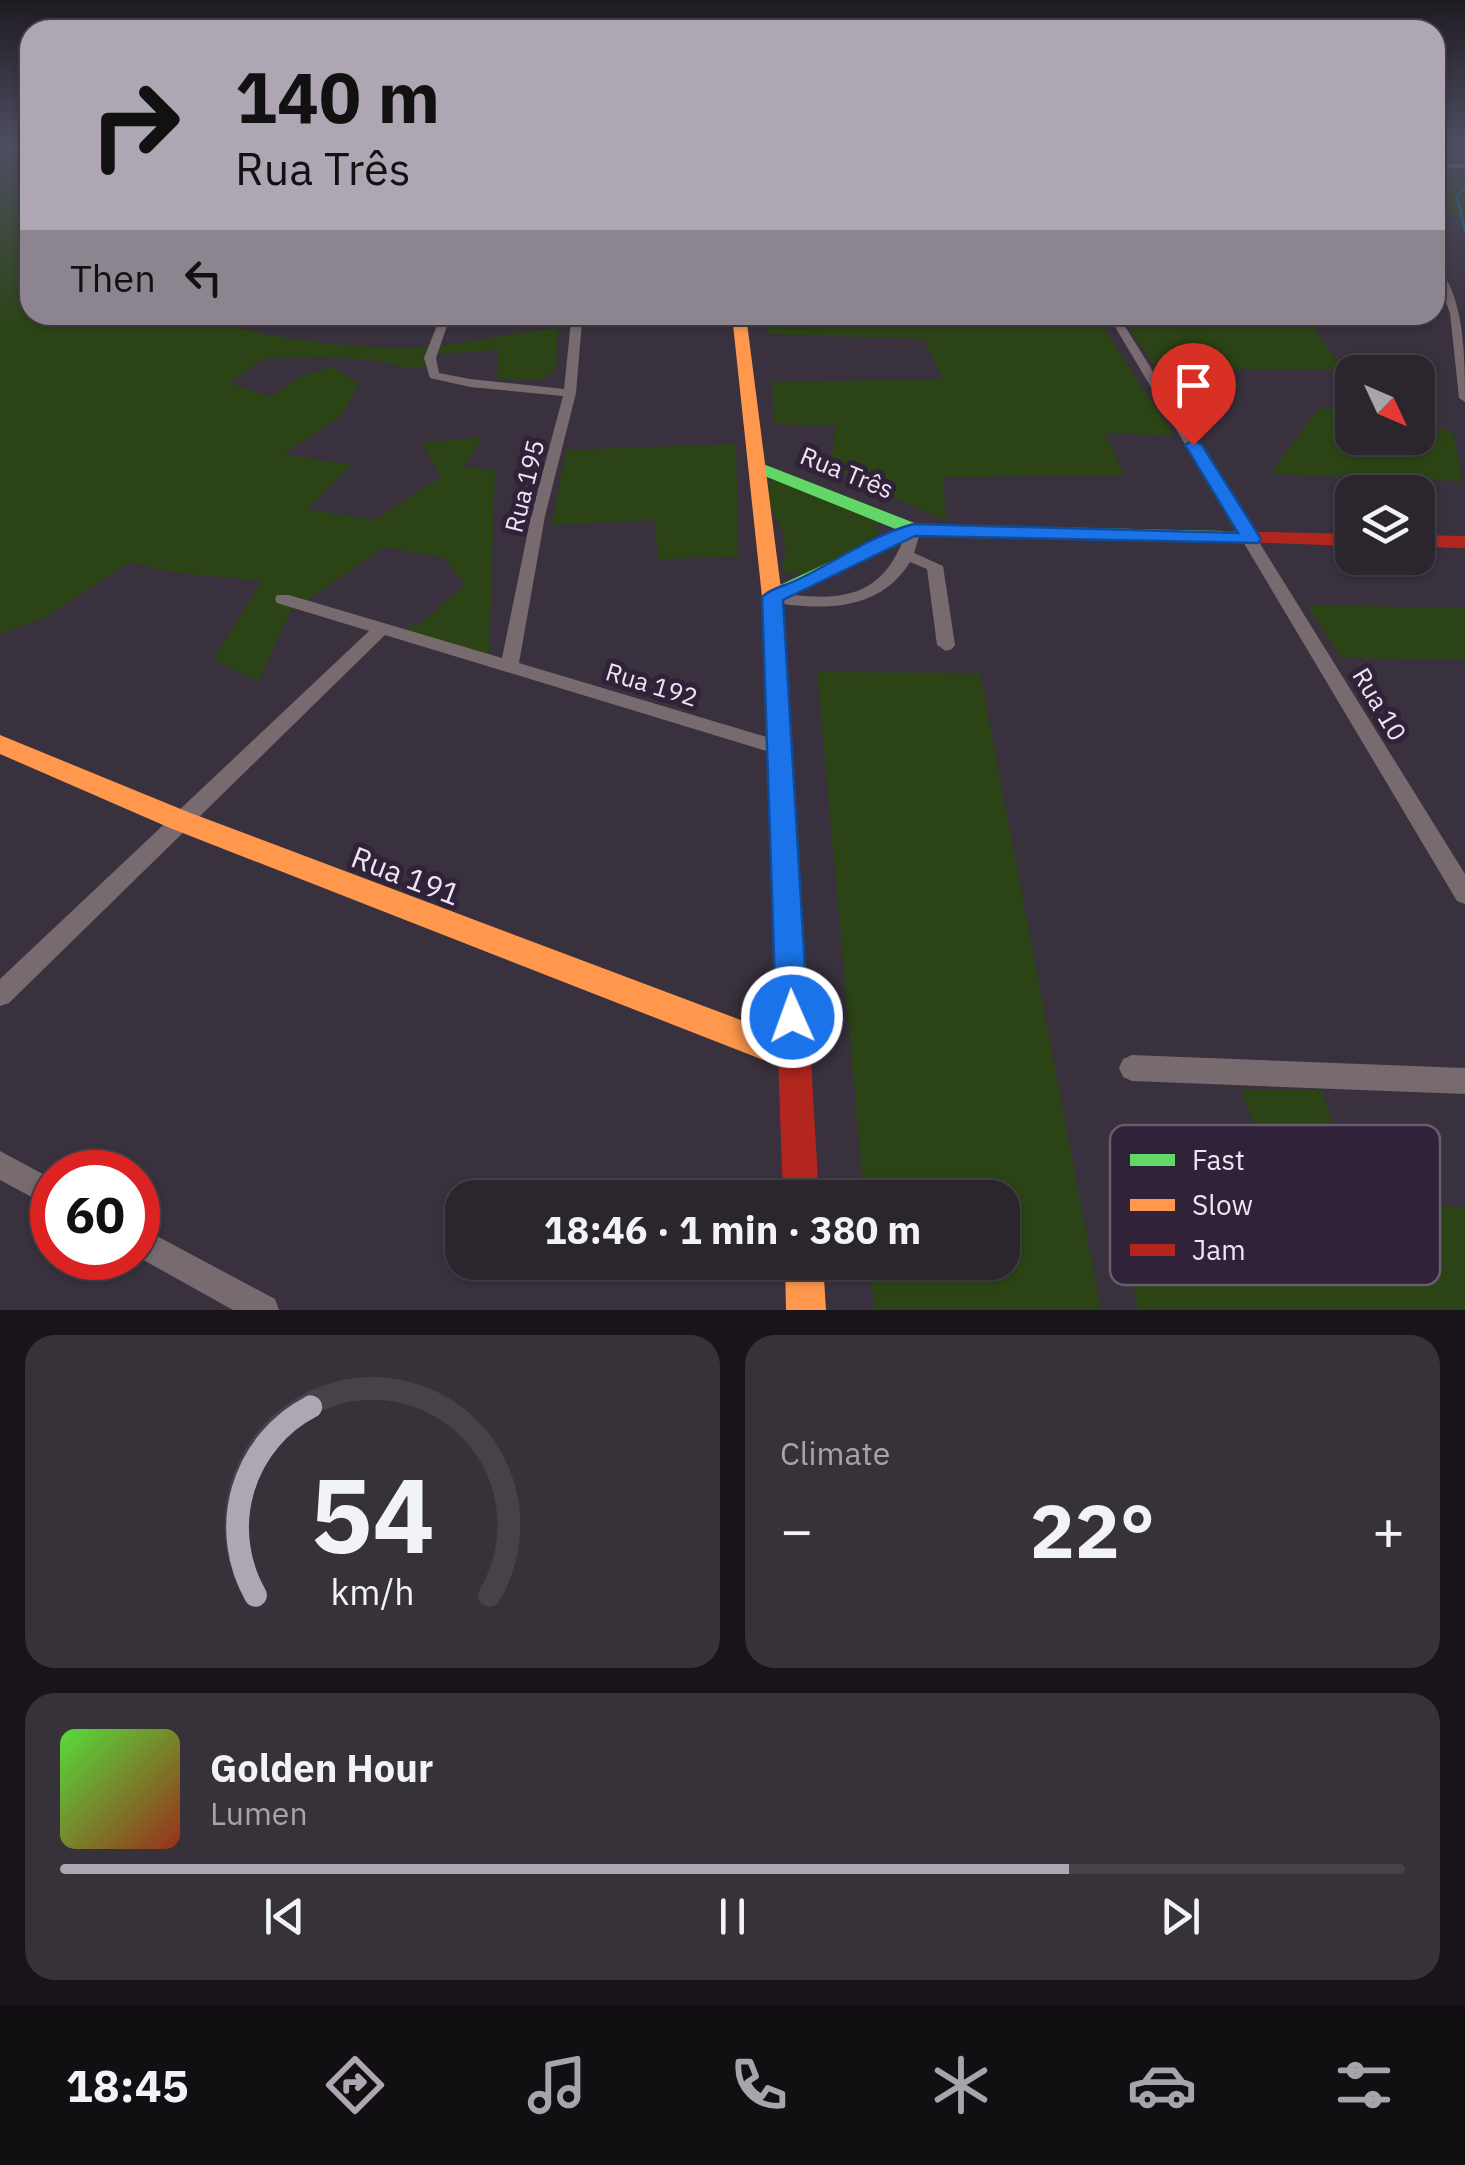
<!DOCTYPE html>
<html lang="en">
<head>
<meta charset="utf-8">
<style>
	body { margin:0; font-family:"IBM Plex Sans",sans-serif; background:#37313a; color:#f1f3f6; height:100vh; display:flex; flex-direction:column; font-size:38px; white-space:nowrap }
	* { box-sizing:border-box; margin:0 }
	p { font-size:32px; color:#a6a5aa }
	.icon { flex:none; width:55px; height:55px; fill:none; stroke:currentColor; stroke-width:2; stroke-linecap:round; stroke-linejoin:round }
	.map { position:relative; height:1310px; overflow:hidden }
	.details { display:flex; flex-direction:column; gap:25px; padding:25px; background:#181419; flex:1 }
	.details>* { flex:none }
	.hud { position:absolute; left:20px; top:20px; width:1425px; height:305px; border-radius:30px; box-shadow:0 2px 8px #0004,0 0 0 2px #47424a; background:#afa6b3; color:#111; overflow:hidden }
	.needle { width:65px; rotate:134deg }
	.fabs { position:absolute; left:1335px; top:355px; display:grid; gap:20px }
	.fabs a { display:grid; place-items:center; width:100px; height:100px; border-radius:20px; background:#2b252e; box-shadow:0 2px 8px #0004,0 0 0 2px #47424a; font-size:50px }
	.speed { position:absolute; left:30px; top:1150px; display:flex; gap:20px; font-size:50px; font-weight:700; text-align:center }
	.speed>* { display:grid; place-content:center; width:130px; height:130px; border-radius:50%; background:#2b252e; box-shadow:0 2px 8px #0004,0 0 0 2px #47424a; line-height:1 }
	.speed .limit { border:15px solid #d22; background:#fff; color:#111 }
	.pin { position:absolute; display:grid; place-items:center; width:85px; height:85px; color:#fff; margin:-102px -42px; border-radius:50% 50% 50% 0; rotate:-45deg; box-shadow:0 0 10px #0007 }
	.pin .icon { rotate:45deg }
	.me { position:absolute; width:110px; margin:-55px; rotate:358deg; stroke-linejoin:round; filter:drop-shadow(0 0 8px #0008) }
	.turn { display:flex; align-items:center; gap:35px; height:210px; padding:0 50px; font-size:45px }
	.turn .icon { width:130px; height:130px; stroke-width:2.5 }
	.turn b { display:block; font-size:70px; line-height:85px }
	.then { display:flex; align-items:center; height:95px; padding:0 50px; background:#0003; gap:20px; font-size:38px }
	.big { font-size:75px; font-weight:800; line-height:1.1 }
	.details .card { flex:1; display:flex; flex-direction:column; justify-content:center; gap:15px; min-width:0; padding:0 35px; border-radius:30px; background:#37313a }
	.details .dial { align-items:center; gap:0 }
	.dial svg { height:260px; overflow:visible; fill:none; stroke:#47424a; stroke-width:7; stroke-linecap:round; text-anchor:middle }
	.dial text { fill:#f1f3f6; stroke:none }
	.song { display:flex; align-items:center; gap:30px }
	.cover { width:120px; height:120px; border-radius:15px; background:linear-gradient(135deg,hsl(110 70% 55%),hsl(10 70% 35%)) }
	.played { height:10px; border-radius:5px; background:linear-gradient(90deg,#afa6b3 75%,#47424a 75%) }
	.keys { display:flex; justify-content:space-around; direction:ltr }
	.heat { display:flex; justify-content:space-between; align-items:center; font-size:55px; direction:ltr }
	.details .tiles { flex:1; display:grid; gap:25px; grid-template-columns:1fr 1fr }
	.card:last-child { grid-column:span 2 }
	.trip { position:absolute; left:445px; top:1180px; width:575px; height:100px; border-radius:30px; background:#2b252e; box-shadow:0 2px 8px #0004,0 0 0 2px #47424a; font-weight:800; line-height:100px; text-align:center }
	.tabs { display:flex; height:160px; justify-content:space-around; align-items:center; background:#110f12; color:#a6a5aa }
	.tabs .icon { width:70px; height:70px }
	.tabs .on { color:#afa6b3 }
	.tabs b { font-size:45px; color:#f1f3f6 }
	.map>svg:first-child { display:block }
</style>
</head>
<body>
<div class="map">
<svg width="1465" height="1310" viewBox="0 0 1465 1310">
	<rect width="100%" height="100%" fill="#39313d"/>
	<g fill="#2c4415">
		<path d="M0,144h30v171h177c24,21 161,34 197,33 52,-2 103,-14 154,-20l-2,42 -15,10h-43v-30l-78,5 10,12 -17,2 -41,-9 -51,-3 -59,2 -32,24 40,14 29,-20 33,-10 27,16 -18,33 -57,38 68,11 -45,44 68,11 66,-43 -19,-34 61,-6 -19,30 31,3 -6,188 -77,-17 -5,-15h11l47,-42 -21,-26 -59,-11 -95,65 -32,70 -45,-23 49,-78 -91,-9 -41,-10 -84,55 -46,17z"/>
		<path d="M1435,177l30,3v39l-30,-8z"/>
		<path d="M759,315h336l79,121 -69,-3 19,42 -181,2 3,44 -116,-53 6,-42 -62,-2 -2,-42 171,-3 -19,-40 -155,-5z"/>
		<path d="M1121,316l188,5 34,49 -187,-2z"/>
		<path d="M1319,408l33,2v28h66v-16l35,10 9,49 -192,-7z"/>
		<path d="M736,444l2,113 -80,2 -3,-39 -103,5 14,-75z"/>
		<path d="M778,480l99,42 1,12 -68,41 -23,-1 -7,-6c11,-20 4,-36 -6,-54 -5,-8 -5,-23 -6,-33z"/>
		<path d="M1307,605l158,3v52l-124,-2z"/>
		<path d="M817,672l163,1 121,637h-227l-4,-47 132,-1v-64l-138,-1z"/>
		<path d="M1241,1089l80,1 38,108 106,10v102h-327l-22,-112 166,4z"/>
	</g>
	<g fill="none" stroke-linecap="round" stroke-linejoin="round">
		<path stroke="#0c668a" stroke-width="2.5" d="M1465,189l-8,6 8,37"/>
		<g fill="#786b6f" fill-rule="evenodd">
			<rect x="1435" y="164" width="30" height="4"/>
			<path d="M1435,264c30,29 30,95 30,138l-6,-4 -9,-85 -15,-39z"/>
			<path d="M441,315h303l-5,3 -157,3 -6,72 -31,123 -26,147 268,80 3,5 -3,5 -7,2 -395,-120 -376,368 -9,3v-27l369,-348 -92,-28 -2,-4 2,-4h12l213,63 29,-142 32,-120 -93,-9 -40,-9 -6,-20 14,-35 -127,2 -5,-3 5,-3zM571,321l-7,68 -94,-10 -31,-6 -3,-15 12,-35z"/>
			<path d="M1108,315h10l347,559v30l-8,-3z"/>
			<path d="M914,526l7,4 -7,23 29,13 12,79 -3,4 -6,2 -9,-6 -10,-76 -17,-7c-24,39 -64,47 -107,44 -14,-1 -29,-2 -39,-9 9,-7 18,-3 30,-2 60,7 93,-6 113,-65z"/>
			<path d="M1132,1055l333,13v26l-333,-13 -9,-4 -4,-9 4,-9z"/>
			<path d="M0,1151l52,28v29l-52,-28z"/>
			<path d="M138,1226l137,73 4,11h-46l-95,-53z"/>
		</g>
		<path fill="#63d668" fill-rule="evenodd" d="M758,462l159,62 306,7 10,6 -10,6 -306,-7 -145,68 -10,-7 3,-5 133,-62 -146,-59 -3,-4z"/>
		<g fill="#ff974d" fill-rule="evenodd">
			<path d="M732,315h14l36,282 22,343 -4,9 -11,4 -11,-4 -4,-9 -12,-343z"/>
			<path d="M0,735l188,77 606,228 12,5 4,11 -4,11 -12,5 -624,-244 -170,-74z"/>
			<path d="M785,1262h38l3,48h-40z"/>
		</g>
		<g fill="#b3261e" fill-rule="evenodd">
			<path d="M1223,531l129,3v12l-136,-5 -3,-4z"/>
			<path d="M1418,535l47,1v12l-47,-1z"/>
			<path d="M789,927l11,4 4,9 15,258h-36l-9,-258 4,-9z"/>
		</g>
	</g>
	<linearGradient id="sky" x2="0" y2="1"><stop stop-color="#1f1b22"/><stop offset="0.44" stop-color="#4e4e62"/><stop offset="1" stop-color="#4e4e62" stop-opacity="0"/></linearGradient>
	<rect width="1465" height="328" fill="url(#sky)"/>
	<path fill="#1a73e8" stroke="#114b97" stroke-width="2.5" d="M1193,440l9,5 59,94 -3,4 -343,-7 -132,64 25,417 -5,11 -11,5 -11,-5 -5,-11 -14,-420c9,-9 23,-11 35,-17 40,-19 75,-45 117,-56l324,9 -53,-88z"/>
	<g text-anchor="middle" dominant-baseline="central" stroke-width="10" stroke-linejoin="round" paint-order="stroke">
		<g font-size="25" fill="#eee5f3" stroke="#302238">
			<text transform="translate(847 472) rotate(22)">Rua Três</text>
			<text transform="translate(524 486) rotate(-76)">Rua 195</text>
			<text transform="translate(652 684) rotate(17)">Rua 192</text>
			<text transform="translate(1380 704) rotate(59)">Rua 10</text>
		</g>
		<g font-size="30" fill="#eee5f3" stroke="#302238">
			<text transform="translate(406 875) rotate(21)">Rua 191</text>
		</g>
	</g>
	<rect x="1110" y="1125" width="330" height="160" rx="15" fill="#302238" stroke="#695c70" stroke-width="2.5"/>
	<rect x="1130" y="1154" width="45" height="12" fill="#63d668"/>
	<rect x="1130" y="1199" width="45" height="12" fill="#ff974d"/>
	<rect x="1130" y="1244" width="45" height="12" fill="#b3261e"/>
	<g font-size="28" fill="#eee5f3">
		<text x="1192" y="1170">Fast</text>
		<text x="1192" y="1215">Slow</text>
		<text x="1192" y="1260">Jam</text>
	</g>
</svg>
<div class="fabs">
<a><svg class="needle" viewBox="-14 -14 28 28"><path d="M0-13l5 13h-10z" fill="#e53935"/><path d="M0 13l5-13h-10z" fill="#a6a5aa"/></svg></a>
<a><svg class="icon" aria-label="layers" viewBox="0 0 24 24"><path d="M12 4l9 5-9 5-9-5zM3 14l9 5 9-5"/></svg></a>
</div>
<div class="speed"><div class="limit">60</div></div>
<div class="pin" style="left:1193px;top:445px;background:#d93025"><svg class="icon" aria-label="arrive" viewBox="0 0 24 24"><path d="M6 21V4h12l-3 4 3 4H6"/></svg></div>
<svg class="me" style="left:792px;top:1017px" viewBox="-20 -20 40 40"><circle r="17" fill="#1a73e8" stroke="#fff" stroke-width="3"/><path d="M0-11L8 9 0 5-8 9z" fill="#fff"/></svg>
<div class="trip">18:46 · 1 min · 380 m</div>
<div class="hud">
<div class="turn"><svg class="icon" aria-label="right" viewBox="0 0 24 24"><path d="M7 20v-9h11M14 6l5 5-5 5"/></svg><div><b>140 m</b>Rua Três</div></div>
<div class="then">Then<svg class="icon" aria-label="left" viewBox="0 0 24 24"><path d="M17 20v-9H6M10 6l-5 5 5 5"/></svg></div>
</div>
</div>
<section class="details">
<div class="tiles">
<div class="card dial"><svg viewBox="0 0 100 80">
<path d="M14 69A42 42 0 1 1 86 69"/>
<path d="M14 69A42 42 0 0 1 31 11" stroke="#afa6b3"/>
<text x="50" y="56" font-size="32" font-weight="700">54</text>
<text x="50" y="72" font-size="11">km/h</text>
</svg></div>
<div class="card"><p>Climate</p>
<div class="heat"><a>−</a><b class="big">22°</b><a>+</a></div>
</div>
<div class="card">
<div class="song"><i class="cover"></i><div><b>Golden Hour</b><p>Lumen</p></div></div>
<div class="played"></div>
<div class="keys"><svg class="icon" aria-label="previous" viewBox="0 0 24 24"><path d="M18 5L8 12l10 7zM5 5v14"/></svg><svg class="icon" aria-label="pause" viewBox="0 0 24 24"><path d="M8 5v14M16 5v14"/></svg><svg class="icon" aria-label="next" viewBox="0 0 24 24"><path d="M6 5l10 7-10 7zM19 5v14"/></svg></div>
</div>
</div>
</section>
<nav class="tabs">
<b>18:45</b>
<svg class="icon on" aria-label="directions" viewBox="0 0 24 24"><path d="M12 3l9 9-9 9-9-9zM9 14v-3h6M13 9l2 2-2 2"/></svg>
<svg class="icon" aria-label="music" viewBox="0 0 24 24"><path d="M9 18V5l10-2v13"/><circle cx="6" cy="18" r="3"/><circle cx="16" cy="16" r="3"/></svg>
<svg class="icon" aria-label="phone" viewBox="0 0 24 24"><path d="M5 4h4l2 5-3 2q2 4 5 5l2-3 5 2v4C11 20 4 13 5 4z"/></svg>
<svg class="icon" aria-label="climate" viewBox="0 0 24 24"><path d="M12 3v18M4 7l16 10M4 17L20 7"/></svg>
<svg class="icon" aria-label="car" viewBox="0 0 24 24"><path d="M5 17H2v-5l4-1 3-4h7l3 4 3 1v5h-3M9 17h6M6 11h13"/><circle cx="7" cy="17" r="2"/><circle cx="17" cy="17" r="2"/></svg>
<svg class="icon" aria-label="filters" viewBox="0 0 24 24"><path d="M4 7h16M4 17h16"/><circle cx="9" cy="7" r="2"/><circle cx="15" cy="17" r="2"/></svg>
</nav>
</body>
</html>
